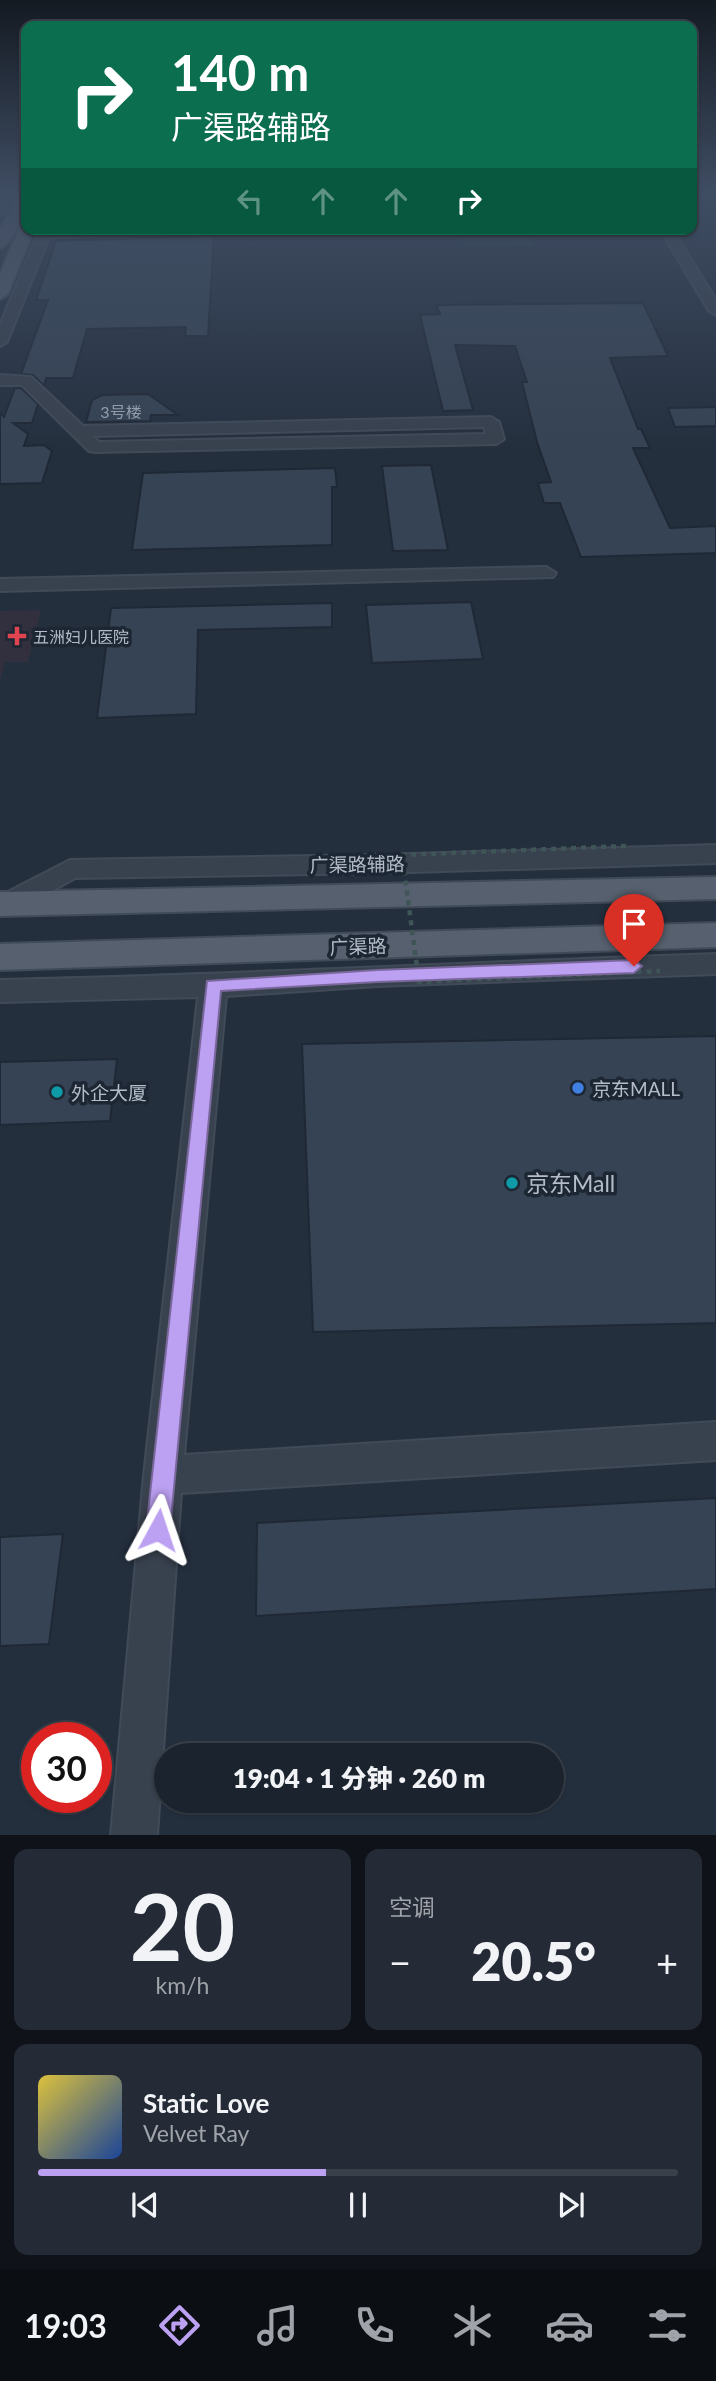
<!DOCTYPE html>
<html lang="zh">
<head>
<meta charset="utf-8">
<style>
	body { margin:0; font-family:Lato,"Noto Sans SC",sans-serif; background:#242b36; color:#f1f3f6; height:100vh; display:flex; flex-direction:column; font-size:26px; white-space:nowrap }
	* { box-sizing:border-box; margin:0 }
	p { font-size:23px; color:#a0a4aa }
	.icon { flex:none; width:38px; height:38px; fill:none; stroke:currentColor; stroke-width:2; stroke-linecap:round; stroke-linejoin:round }
	.map { position:relative; height:1835px; overflow:hidden }
	.side { display:flex; flex-direction:column; gap:14px; padding:14px; background:#0f1319; flex:1 }
	.side>* { flex:none }
	.guide { position:absolute; left:21px; top:21px; width:676px; height:214px; border-radius:14px; box-shadow:0 2px 5px #0004,0 0 0 2px #39404a; background:#0b6e4f; color:#fff; overflow:hidden }
	.speed { position:absolute; left:21px; top:1722px; display:flex; gap:14px; font-size:35px; font-weight:700; text-align:center }
	.speed>* { display:grid; place-content:center; width:91px; height:91px; border-radius:50%; background:#1b232e; box-shadow:0 2px 5px #0004,0 0 0 2px #39404a; line-height:1 }
	.speed .limit { border:10px solid #d22; background:#fff; color:#111 }
	.pin { position:absolute; display:grid; place-items:center; width:60px; height:60px; color:#fff; margin:-72px -30px; border-radius:50% 50% 50% 0; rotate:-45deg; box-shadow:0 0 7px #0007 }
	.pin .icon { rotate:45deg }
	.me { position:absolute; width:77px; margin:-38px; rotate:5deg; stroke-linejoin:round; filter:drop-shadow(0 0 5px #0008) }
	.turn { display:flex; align-items:center; gap:24px; height:147px; padding:0 35px; font-size:32px }
	.turn .icon { width:91px; height:91px; stroke-width:2.5 }
	.turn b { display:block; font-size:49px; line-height:60px }
	.lanes { display:flex; align-items:center; height:66px; padding:0 35px; background:#0003; justify-content:center; gap:35px; direction:ltr }
	.lanes .off { opacity:.35 }
	.big { font-size:52px; font-weight:800; line-height:1.1 }
	.side .widget { flex:1; display:flex; flex-direction:column; justify-content:center; gap:10px; min-width:0; padding:0 24px; border-radius:14px; background:#242b36 }
	.side .dial { align-items:center; gap:0 }
	.dial b { font-size:91px; line-height:1 }
	.song { display:flex; align-items:center; gap:21px }
	.cover { width:84px; height:84px; border-radius:10px; background:linear-gradient(135deg,hsl(50 70% 55%),hsl(220 70% 35%)) }
	.played { height:7px; border-radius:4px; background:linear-gradient(90deg,#bca0f2 45%,#39404a 45%) }
	.keys { display:flex; justify-content:space-around; direction:ltr }
	.heat { display:flex; justify-content:space-between; align-items:center; font-size:38px; direction:ltr }
	.side .tiles { flex:1; display:grid; gap:14px; grid-template-columns:1fr 1fr }
	.widget:last-child { grid-column:span 2 }
	.trip { position:absolute; left:154px; top:1743px; width:410px; height:70px; border-radius:35px; background:#1b232e; box-shadow:0 2px 5px #0004,0 0 0 2px #39404a; font-weight:800; line-height:70px; text-align:center }
	.menu { display:flex; height:112px; justify-content:space-around; align-items:center; background:#0b0e12; color:#a0a4aa }
	.menu .icon { width:49px; height:49px }
	.menu .selected { color:#bca0f2 }
	.menu b { font-size:32px; color:#f1f3f6 }
	.map>svg:first-child { display:block }
</style>
</head>
<body>
<div class="map">
<svg width="716" height="1835" viewBox="0 0 716 1835">
	<rect width="100%" height="100%" fill="#242f3e"/>
	<path fill="#32303f" d="M41,610l-13,52h-23l-5,19v-70z"/>
	<path fill="#263c3f" d="M459,229h68l7,16 -70,1z"/>
	<g fill="#364354" stroke="#1f2835" stroke-width="2">
		<path d="M214,236l-6,100h-23l1,-9 -99,2 -14,49h-27l-2,8 -11,-11 -12,-1 27,-74h-12l20,-59z"/>
		<path d="M643,303l25,53 -58,2 28,71h3l9,19h-17l37,80 46,-2v27l-135,4 -21,-54h-16l-6,-20 13,-1 -14,-40 -15,-60h5l-12,-36 -60,-1 18,65 -30,1 -23,-96 20,-1 -4,-9z"/>
		<path d="M15,388h6l17,16 -6,19h-19l15,11 -4,12 20,-1 8,6 -10,32 -42,1v-71l4,4z"/>
		<path d="M148,394l30,21h-27l-1,6 -64,1 6,-22 10,-5z"/>
		<path d="M716,407v19l-41,1 -7,-19z"/>
		<path d="M431,465l17,85 -55,1 -11,-85z"/>
		<path d="M335,468l2,19h-5v58l-200,5 11,-77z"/>
		<path d="M471,602l12,57 -111,4 -6,-58z"/>
		<path d="M332,603v24l-134,3 -2,84 -99,4 14,-110z"/>
		<path d="M716,1036v287l-403,9 -11,-288z"/>
		<path d="M117,1059l-7,62 -110,4v-63z"/>
		<path d="M716,1498v91l-460,27 1,-93z"/>
		<path d="M63,1534l-14,110 -49,2v-109z"/>
	</g>
	<g fill="none" stroke-linecap="round" stroke-linejoin="round">
		<g stroke="#414a57" stroke-width="4">
			<g id="minor">
				<path d="M7,191h11l-14,24 -4,1v-13z"/>
				<path d="M40,229l12,1 172,-1 -6,4 -169,4 -42,105 -7,4v-21z"/>
				<path d="M660,229h12l44,71v15l-7,-4z"/>
				<path d="M0,375l31,2 52,49 408,-9 8,5 5,17 -8,5 -401,8 -6,-1 -67,-66h-22zM484,427l2,7 -387,8 -6,-6z"/>
				<path d="M546,567l10,6 -3,4 -553,14v-12z"/>
				<path d="M716,845v18l-338,10 -303,5 -59,33 -9,2 -7,-2v-15l70,-36 308,-5z"/>
				<path d="M716,954v20l-339,12 -151,10 -42,459 532,-33v38l-535,33 -24,342h-46l33,-360 54,-478 -198,5v-22c239,-5 477,-18 716,-26z"/>
			</g>
		</g>
		<g stroke="#414a57" stroke-width="4">
			<g id="major">
				<path d="M21,191h5c0,15 -10,52 -26,57v-19z"/>
				<path d="M26,225v4h8l-26,65 -8,5v-25l19,-45z"/>
				<path d="M716,877v22l-716,17v-24z"/>
				<path d="M716,923v24l-716,23v-26z"/>
			</g>
		</g>
		<use href="#minor" fill="#38414e" fill-rule="evenodd"/>
		<use href="#major" fill="#56606e" fill-rule="evenodd"/>
		<path stroke="#3f5557" stroke-width="4.5" stroke-dasharray="5 5" stroke-linecap="butt" d="M626,846l-224,9 17,127 241,-11"/>
	</g>
	<linearGradient id="sky" x2="0" y2="1"><stop stop-color="#141a22"/><stop offset="0.43" stop-color="#3f4d63"/><stop offset="1" stop-color="#3f4d63" stop-opacity="0"/></linearGradient>
	<rect width="716" height="448" fill="url(#sky)"/>
	<path fill="#bca0f2" stroke="#7a689d" stroke-width="2" d="M634,960l8,6 -8,7 -257,9 -156,9 -51,539 -4,9 -8,3 -8,-3 -4,-9 61,-549 170,-11z"/>
	<path fill="#e0444e" stroke="#1d2633" stroke-width="2.5" d="M13.5 625.5h7v7h7v7h-7v7h-7v-7h-7v-7h7z"/>
	<circle fill="#3f7fe0" stroke="#1d2633" stroke-width="2.5" cx="578" cy="1088" r="7"/>
	<g fill="#0f9aa8" stroke="#1d2633" stroke-width="2.5">
		<circle cx="57" cy="1092" r="7"/>
		<circle cx="512" cy="1183" r="7"/>
	</g>
	<g text-anchor="middle" dominant-baseline="central" stroke-width="7" stroke-linejoin="round" paint-order="stroke">
		<g font-size="16" fill="#929caa">
			<text x="121" y="411">3号楼</text>
		</g>
		<g font-size="16" fill="#b4bcc9" stroke="#1d2633" text-anchor="start">
			<text x="33" y="636">五洲妇儿医院</text>
		</g>
		<g font-size="19" fill="#b4bcc9" stroke="#1d2633">
			<text transform="translate(357 864) rotate(-1)">广渠路辅路</text>
			<text transform="translate(358 946) rotate(-2)">广渠路</text>
		</g>
		<g font-size="19" fill="#b4bcc9" stroke="#1d2633" text-anchor="start">
			<text x="592" y="1088">京东MALL</text>
			<text x="71" y="1092">外企大厦</text>
		</g>
		<g font-size="23" fill="#b4bcc9" stroke="#1d2633" text-anchor="start">
			<text x="526" y="1183">京东Mall</text>
		</g>
	</g>
</svg>
<div class="speed"><div class="limit">30</div></div>
<div class="pin" style="left:634px;top:966px;background:#d93025"><svg class="icon" aria-label="arrive" viewBox="0 0 24 24"><path d="M6 21V4h12l-3 4 3 4H6"/></svg></div>
<svg class="me" style="left:158px;top:1530px" viewBox="-20 -20 40 40"><path d="M0-17L14 15 0 8-14 15z" fill="#bca0f2" stroke="#fff" stroke-width="4"/></svg>
<div class="trip">19:04 · 1 分钟 · 260 m</div>
<div class="guide">
<div class="turn"><svg class="icon" aria-label="right" viewBox="0 0 24 24"><path d="M7 20v-9h11M14 6l5 5-5 5"/></svg><div><b>140 m</b>广渠路辅路</div></div>
<div class="lanes"><svg class="icon off" aria-label="left" viewBox="0 0 24 24"><path d="M17 20v-9H6M10 6l-5 5 5 5"/></svg><svg class="icon off" aria-label="ahead" viewBox="0 0 24 24"><path d="M12 20V5M6 11l6-6 6 6"/></svg><svg class="icon off" aria-label="ahead" viewBox="0 0 24 24"><path d="M12 20V5M6 11l6-6 6 6"/></svg><svg class="icon" aria-label="right" viewBox="0 0 24 24"><path d="M7 20v-9h11M14 6l5 5-5 5"/></svg></div>
</div>
</div>
<section class="side">
<div class="tiles">
<div class="widget dial"><b>20</b><p>km/h</p></div>
<div class="widget"><p>空调</p>
<div class="heat"><a>−</a><b class="big">20.5°</b><a>+</a></div>
</div>
<div class="widget">
<div class="song"><i class="cover"></i><div><b>Static Love</b><p>Velvet Ray</p></div></div>
<div class="played"></div>
<div class="keys"><svg class="icon" aria-label="previous" viewBox="0 0 24 24"><path d="M18 5L8 12l10 7zM5 5v14"/></svg><svg class="icon" aria-label="pause" viewBox="0 0 24 24"><path d="M8 5v14M16 5v14"/></svg><svg class="icon" aria-label="next" viewBox="0 0 24 24"><path d="M6 5l10 7-10 7zM19 5v14"/></svg></div>
</div>
</div>
</section>
<nav class="menu">
<b>19:03</b>
<svg class="icon selected" aria-label="directions" viewBox="0 0 24 24"><path d="M12 3l9 9-9 9-9-9zM9 14v-3h6M13 9l2 2-2 2"/></svg>
<svg class="icon" aria-label="music" viewBox="0 0 24 24"><path d="M9 18V5l10-2v13"/><circle cx="6" cy="18" r="3"/><circle cx="16" cy="16" r="3"/></svg>
<svg class="icon" aria-label="phone" viewBox="0 0 24 24"><path d="M5 4h4l2 5-3 2q2 4 5 5l2-3 5 2v4C11 20 4 13 5 4z"/></svg>
<svg class="icon" aria-label="climate" viewBox="0 0 24 24"><path d="M12 3v18M4 7l16 10M4 17L20 7"/></svg>
<svg class="icon" aria-label="car" viewBox="0 0 24 24"><path d="M5 17H2v-5l4-1 3-4h7l3 4 3 1v5h-3M9 17h6M6 11h13"/><circle cx="7" cy="17" r="2"/><circle cx="17" cy="17" r="2"/></svg>
<svg class="icon" aria-label="filters" viewBox="0 0 24 24"><path d="M4 7h16M4 17h16"/><circle cx="9" cy="7" r="2"/><circle cx="15" cy="17" r="2"/></svg>
</nav>
</body>
</html>
